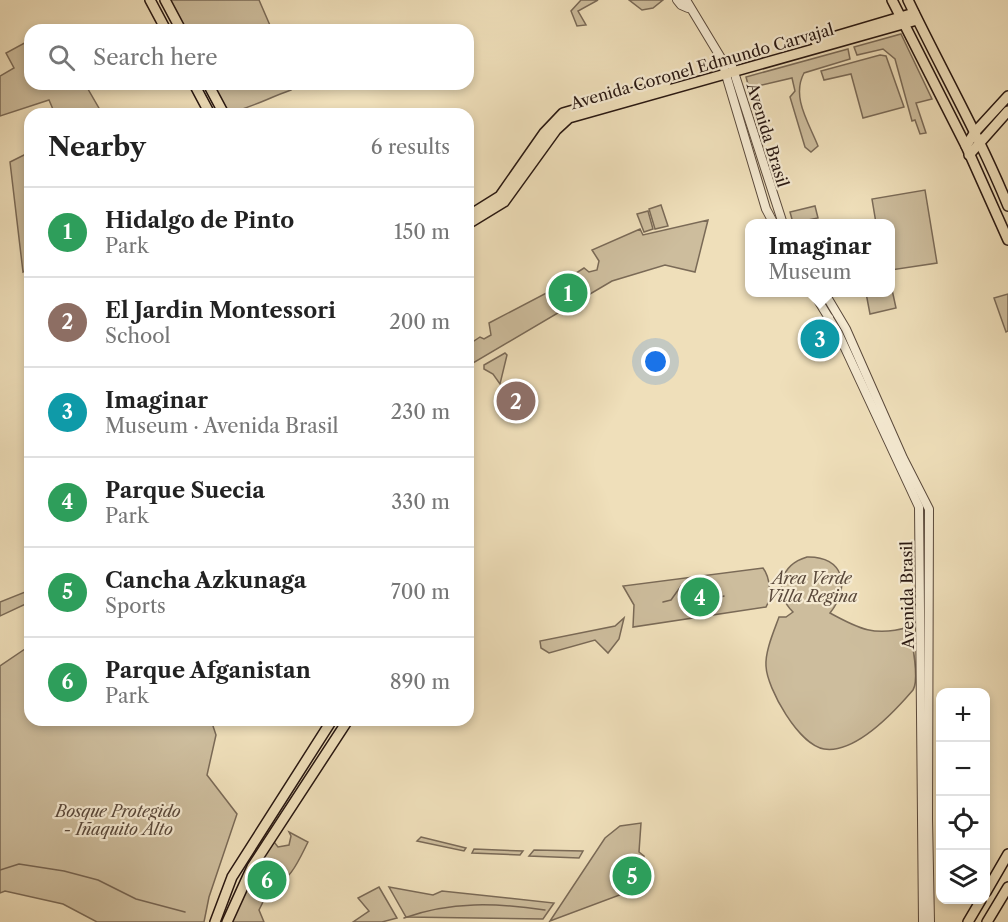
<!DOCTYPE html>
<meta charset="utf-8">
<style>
body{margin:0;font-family:"Libre Caslon Text",serif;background:#f6f6f6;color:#222}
.controls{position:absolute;right:18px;bottom:18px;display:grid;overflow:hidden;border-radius:12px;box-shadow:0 3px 9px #0003}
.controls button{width:54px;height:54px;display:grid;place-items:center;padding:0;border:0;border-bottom:2px solid #e0e0e0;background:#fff;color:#222;font:30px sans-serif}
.you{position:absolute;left:656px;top:362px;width:21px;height:21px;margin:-15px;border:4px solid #fff;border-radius:50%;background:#1a73e8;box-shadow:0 0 0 9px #1a73e833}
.badge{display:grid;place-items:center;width:39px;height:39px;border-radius:50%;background:#b45309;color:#fff;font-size:20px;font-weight:700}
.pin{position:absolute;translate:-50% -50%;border:3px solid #fff;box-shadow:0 2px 6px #0006}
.popup{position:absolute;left:745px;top:219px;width:150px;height:78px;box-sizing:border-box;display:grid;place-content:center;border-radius:12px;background:#fff;filter:drop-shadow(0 2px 4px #0005);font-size:20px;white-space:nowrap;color:#767676}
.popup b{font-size:22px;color:#222}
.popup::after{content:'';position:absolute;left:50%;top:100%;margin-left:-12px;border:12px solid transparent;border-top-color:#fff}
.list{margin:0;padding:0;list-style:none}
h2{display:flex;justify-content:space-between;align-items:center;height:78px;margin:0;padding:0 24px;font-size:26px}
h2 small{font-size:20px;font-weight:400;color:#767676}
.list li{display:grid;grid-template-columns:39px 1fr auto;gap:18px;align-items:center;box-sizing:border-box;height:90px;padding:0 24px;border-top:2px solid #e0e0e0}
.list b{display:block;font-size:22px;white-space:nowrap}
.list p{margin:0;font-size:20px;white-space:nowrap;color:#767676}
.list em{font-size:20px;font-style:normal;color:#767676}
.icon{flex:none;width:33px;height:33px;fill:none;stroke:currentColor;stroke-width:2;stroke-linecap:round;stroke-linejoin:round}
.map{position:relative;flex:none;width:1008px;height:922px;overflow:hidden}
.search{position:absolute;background:#fff;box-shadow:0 3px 9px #0003;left:24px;top:24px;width:450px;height:66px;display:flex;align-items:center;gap:15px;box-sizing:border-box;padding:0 21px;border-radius:18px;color:#767676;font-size:22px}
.panel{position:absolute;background:#fff;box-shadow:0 3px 9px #0003;left:24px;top:108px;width:450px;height:618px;border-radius:18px}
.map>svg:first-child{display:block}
.green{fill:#cdbd9d;stroke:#7a6a57;stroke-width:1.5}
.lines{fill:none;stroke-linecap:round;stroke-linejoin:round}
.stream{stroke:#776654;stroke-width:1.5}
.minor-casing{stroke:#5a493b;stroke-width:10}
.major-casing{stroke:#281711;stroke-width:12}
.minor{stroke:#f5ead2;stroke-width:8}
.major{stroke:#efdfba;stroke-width:9}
.labels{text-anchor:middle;stroke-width:4.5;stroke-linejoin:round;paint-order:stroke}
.street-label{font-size:16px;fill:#281711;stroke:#f5ead2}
.park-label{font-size:16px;font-style:italic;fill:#5a493b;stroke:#f5ead2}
</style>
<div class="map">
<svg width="1008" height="922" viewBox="0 0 1008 922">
<rect width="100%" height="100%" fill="#efdfba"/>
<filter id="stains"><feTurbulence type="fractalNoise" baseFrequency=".00333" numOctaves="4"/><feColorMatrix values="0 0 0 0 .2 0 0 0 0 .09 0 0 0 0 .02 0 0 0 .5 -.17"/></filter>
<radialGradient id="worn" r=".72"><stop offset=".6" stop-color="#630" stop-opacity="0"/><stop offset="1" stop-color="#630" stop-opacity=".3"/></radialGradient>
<g class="green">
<path d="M 165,0 L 259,0 L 272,30 L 181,30 Z"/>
<path d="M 581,0 L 598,0 L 578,11 L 586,25 L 577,26 L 571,11 Z"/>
<path d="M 629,0 L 663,0 L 653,8 L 642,10 Z"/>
<path d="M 901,34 L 932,99 L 916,103 L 926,133 L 920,134 L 915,120 L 912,121 L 895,59 L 883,49 L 857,55 L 854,47 Z"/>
<path d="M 30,40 L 30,84 L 85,84 L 100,110 L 92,114 L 55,114 L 49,100 L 0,116 L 0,76 L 14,68 L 6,53 Z"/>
<path d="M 848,49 L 850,59 L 804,73 C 791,97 809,123 818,146 L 811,152 L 805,147 L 790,97 L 795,91 L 792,78 L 749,88 L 746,77 Z"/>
<path d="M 880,55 L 886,56 L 904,107 L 863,118 L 851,74 L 824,80 L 821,71 Z"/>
<path d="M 209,84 L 289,84 L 291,90 C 268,98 247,110 224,114 Z"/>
<path d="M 30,152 L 30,268 L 23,272 L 10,162 Z"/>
<path d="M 925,190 L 937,263 L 891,270 L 890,224 L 876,223 L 872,199 Z"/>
<path d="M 661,205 L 668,226 L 655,229 L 649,209 Z"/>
<path d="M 815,206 L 818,218 L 793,223 L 790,212 Z"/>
<path d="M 648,211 L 653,229 L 644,232 L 637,214 Z"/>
<path d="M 708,220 L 695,272 L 665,265 L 612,281 L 468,366 L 468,345 L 480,337 L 484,339 L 491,335 L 489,323 L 554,289 L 562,290 L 567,286 L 565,280 L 584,268 L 589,272 L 597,270 L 599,261 L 592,250 L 640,229 L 643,235 Z"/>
<path d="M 891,285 L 896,308 L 870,314 L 866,293 L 890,292 Z"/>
<path d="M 1008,294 L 1008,331 L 1006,332 L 994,298 Z"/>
<path d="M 505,353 L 507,355 L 500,384 L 493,374 L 484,369 L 484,365 Z"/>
<path d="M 807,557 C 844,556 851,587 830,613 C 859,629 875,637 909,627 C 912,642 920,678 913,690 C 895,711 856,754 824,749 C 799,745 767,689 766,666 C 765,651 774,631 779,617 L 786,617 L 793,612 C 773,592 780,565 807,557 Z"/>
<path d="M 763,568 C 770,577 772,597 766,607 L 633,627 L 634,605 L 623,586 Z"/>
<path d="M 30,590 L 30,602 L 0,616 L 0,602 Z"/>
<path d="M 624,618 L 619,639 L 608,653 L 595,640 L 549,653 L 541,648 L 540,641 L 615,626 Z"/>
<path d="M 25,649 L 30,650 L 30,720 L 211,720 L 216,735 L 207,775 L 237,814 L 209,897 L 204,922 L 97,922 L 63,904 L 5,891 L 0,893 L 0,666 Z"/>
<path d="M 641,823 L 639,852 L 644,856 L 641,887 L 550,921 L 605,838 L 620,826 Z"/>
<path d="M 289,832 L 308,842 C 298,862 291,880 269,890 L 259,910 L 264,922 L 231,922 L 250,876 L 271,838 L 278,847 L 289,845 L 291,836 Z"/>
<path d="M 421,837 L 466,848 L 464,851 L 417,841 Z"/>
<path d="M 474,849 L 523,851 L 520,855 L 472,853 Z"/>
<path d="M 534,850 L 583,851 L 579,858 L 529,856 Z"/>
<path d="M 379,887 L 397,918 L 382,922 L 353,922 L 369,911 L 358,898 Z"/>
<path d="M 389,887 L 433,895 L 442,891 L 554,903 L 543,919 L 406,917 Z"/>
</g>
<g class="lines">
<g class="stream">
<path d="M 663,602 L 671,600 L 681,586 L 690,585 C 701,593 710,603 724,596"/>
<path d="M 0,870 L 19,864 L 64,871 L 98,880 L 136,899 L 185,912"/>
<path d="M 404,918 C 451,901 497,903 545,910"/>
</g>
<g class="minor-casing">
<g id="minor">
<path d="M 677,0 L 681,5 L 688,8"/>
<path d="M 686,0 L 721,58 L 766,209 L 774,224"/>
<path d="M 722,59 L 732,66 L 783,224"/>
<path d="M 813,292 L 838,333 L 919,507 L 923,922"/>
<path d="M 824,292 L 846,329 L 903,458 L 929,509 L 928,819 L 930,922"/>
<path d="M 822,327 L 828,325 L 829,318"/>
</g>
</g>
<g class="major-casing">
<g id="major">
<path d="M 150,0 L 166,30"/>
<path d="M 165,0 L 181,30"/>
<path d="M 892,0 L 966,146 L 1008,240"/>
<path d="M 908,0 C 941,69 979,135 1008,206"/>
<path d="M 816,42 L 914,13"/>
<path d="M 194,84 L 210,114"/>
<path d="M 208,84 L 224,114"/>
<path d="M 966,146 L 975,132 L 1008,96"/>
<path d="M 969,155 L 1008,111"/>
<path d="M 468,216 L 500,196 L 544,133 L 563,113 L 666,83"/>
<path d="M 468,224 L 504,202 L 556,130 L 569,118 L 917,20"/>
<path d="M 986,892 L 1008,854"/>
<path d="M 215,922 L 232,877 L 332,720"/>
<path d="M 227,922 L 252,867 L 348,720"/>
<path d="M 968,922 L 981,900"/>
<path d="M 987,922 L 1008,887"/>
</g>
</g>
<use href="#minor" class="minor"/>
<use href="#major" class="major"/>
</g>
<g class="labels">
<g class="street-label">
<text transform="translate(702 66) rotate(-16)" y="6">Avenida Coronel Edmundo Carvajal</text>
<text transform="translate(768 135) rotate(73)" y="6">Avenida Brasil</text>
<text transform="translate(907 595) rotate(-91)" y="6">Avenida Brasil</text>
</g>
<g class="park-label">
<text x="812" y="584">Area Verde<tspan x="812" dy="18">Villa Regina</tspan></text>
<text x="118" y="817">Bosque Protegido<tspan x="118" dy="18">- Iñaquito Alto</tspan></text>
</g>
</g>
<rect width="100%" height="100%" filter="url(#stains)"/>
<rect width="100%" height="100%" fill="url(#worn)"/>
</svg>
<div class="controls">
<button>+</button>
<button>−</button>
<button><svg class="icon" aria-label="locate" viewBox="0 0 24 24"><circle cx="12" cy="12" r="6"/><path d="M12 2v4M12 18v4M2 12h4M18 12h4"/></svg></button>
<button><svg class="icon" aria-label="layers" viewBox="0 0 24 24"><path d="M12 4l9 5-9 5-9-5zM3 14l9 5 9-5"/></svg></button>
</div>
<div class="you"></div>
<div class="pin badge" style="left:568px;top:293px;background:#2e9e5b">1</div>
<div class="pin badge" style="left:516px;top:401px;background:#8d6e63">2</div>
<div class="pin badge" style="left:820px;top:339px;background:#0f9aa8">3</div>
<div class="popup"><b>Imaginar</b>Museum</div>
<div class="pin badge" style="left:700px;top:597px;background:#2e9e5b">4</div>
<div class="pin badge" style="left:632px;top:876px;background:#2e9e5b">5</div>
<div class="pin badge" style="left:267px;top:880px;background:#2e9e5b">6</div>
<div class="search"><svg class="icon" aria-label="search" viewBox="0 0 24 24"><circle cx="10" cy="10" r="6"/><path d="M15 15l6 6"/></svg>Search here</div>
<section class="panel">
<h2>Nearby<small>6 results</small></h2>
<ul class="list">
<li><span class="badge" style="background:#2e9e5b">1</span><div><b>Hidalgo de Pinto</b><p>Park</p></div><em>150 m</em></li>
<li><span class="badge" style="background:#8d6e63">2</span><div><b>El Jardin Montessori</b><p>School</p></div><em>200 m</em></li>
<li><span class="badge" style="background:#0f9aa8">3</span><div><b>Imaginar</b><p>Museum · Avenida Brasil</p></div><em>230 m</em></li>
<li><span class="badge" style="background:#2e9e5b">4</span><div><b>Parque Suecia</b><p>Park</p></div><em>330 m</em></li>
<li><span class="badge" style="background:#2e9e5b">5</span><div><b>Cancha Azkunaga</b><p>Sports</p></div><em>700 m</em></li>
<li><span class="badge" style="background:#2e9e5b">6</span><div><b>Parque Afganistan</b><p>Park</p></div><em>890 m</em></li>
</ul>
</section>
</div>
